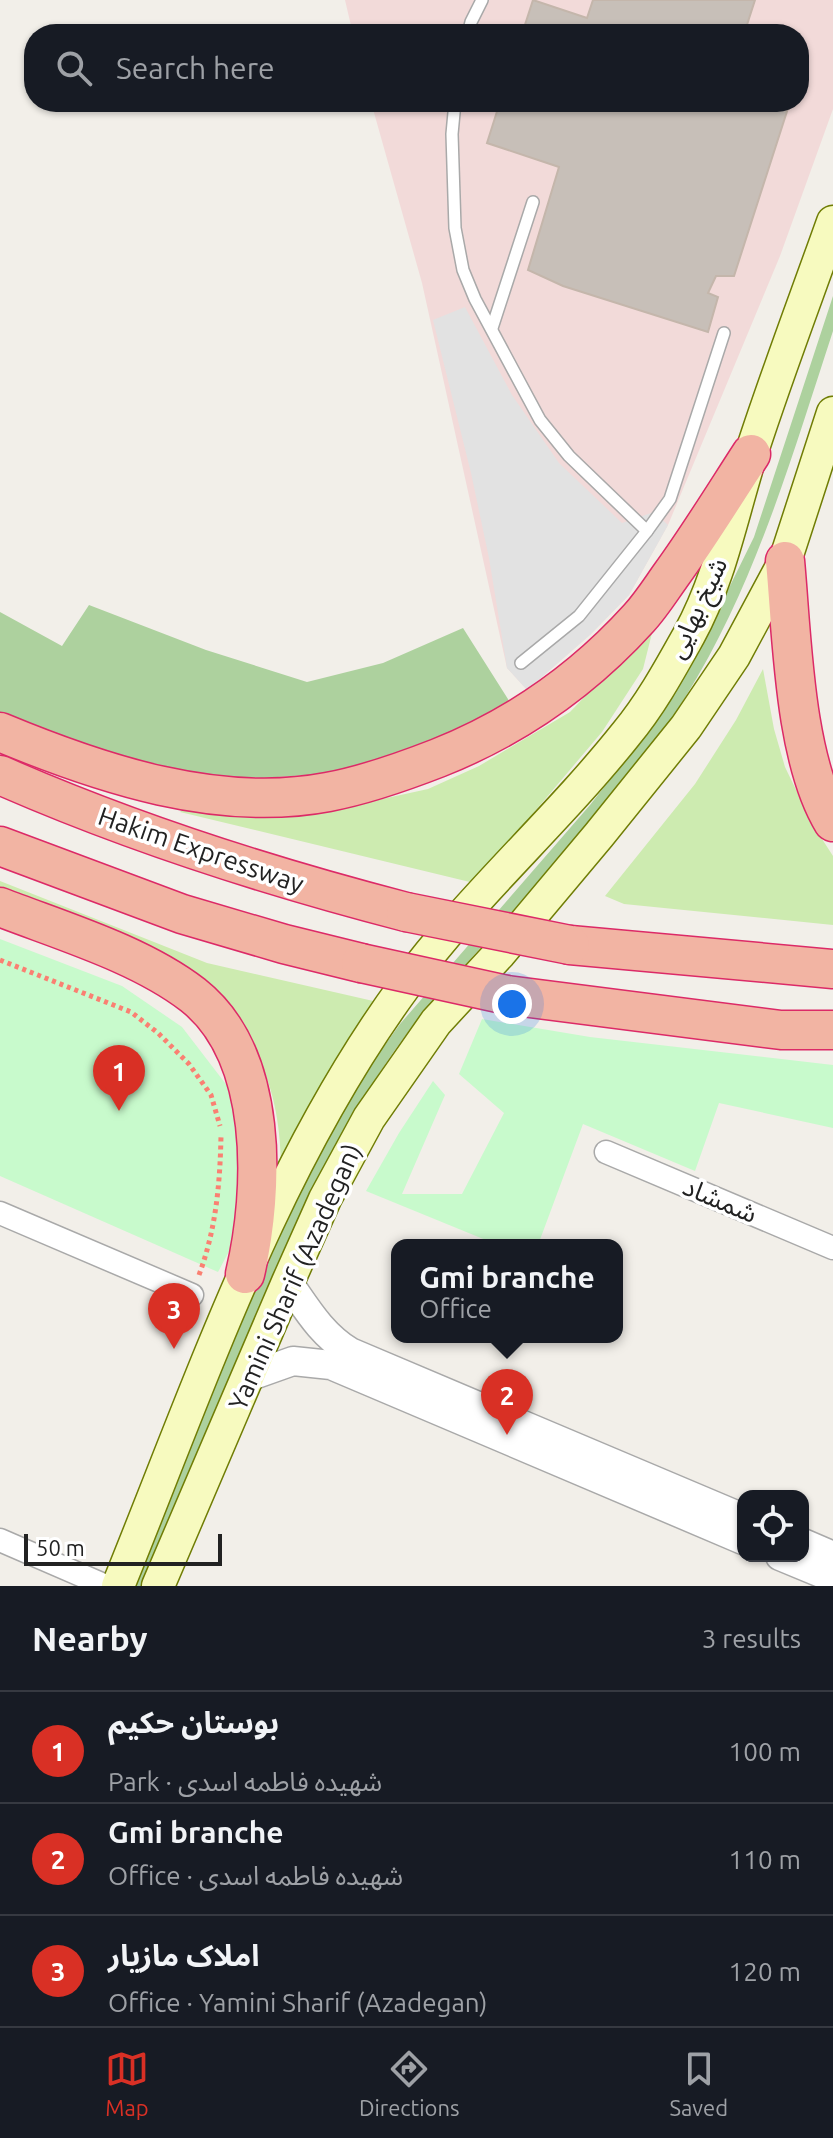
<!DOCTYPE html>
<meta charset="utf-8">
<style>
body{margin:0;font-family:Ubuntu,"Noto Sans Arabic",sans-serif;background:#20242c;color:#f1f3f6}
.controls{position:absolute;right:24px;bottom:24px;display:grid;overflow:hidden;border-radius:16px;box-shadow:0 2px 6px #0004}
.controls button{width:72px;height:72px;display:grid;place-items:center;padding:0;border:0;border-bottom:2px solid #363941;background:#171b24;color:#f1f3f6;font:40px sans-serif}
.scale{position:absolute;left:24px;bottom:20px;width:198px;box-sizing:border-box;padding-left:8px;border:4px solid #222;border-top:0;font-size:22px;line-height:28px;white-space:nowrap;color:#222;-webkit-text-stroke:6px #fff;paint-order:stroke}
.you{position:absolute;left:512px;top:1004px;width:28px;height:28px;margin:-20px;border:6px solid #fff;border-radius:50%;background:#1a73e8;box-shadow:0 0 0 12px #1a73e833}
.badge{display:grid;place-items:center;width:52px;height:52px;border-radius:50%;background:#d93025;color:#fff;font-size:26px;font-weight:700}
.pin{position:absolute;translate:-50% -66px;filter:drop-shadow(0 2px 4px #0008)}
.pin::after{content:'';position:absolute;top:42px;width:28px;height:24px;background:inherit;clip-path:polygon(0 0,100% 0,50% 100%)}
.popup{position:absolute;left:391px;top:1239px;width:232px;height:104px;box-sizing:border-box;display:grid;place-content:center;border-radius:16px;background:#171b24;filter:drop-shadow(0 2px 6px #0005);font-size:26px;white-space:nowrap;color:#9ea1a6}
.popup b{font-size:30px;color:#f1f3f6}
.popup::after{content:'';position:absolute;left:50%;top:100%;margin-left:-16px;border:16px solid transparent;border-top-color:#171b24}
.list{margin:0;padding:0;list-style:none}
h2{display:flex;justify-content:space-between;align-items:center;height:104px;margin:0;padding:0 32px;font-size:34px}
h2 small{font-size:26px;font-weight:400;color:#9ea1a6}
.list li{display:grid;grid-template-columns:52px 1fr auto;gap:24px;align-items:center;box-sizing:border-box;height:112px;padding:0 32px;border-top:2px solid #363941}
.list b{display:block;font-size:30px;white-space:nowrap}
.list p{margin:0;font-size:26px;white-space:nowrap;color:#9ea1a6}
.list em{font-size:26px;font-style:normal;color:#9ea1a6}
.icon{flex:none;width:44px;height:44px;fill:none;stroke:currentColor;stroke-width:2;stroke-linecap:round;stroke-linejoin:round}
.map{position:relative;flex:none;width:833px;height:1586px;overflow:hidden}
.search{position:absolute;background:#171b24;box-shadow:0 2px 6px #0004;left:24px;right:24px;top:24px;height:88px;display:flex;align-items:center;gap:20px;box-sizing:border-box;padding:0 28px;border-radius:32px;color:#9ea1a6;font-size:30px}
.sheet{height:440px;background:#171b24}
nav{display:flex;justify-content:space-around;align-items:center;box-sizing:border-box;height:112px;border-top:2px solid #363941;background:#171b24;font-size:22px;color:#9ea1a6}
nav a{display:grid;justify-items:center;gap:4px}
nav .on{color:#d93025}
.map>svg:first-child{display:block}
.commercial{fill:#f2dad9}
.grass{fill:#cdebb0}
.forest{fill:#add19e}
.park{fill:#c8facc}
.parking{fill:#e2e2e2}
.building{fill:#c7bfb8;stroke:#c4b6ab;stroke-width:2}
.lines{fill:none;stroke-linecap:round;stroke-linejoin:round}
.service-casing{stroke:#a9a9a9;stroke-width:14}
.minor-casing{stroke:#a9a9a9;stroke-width:25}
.tertiary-casing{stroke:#a9a9a9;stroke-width:31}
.secondary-casing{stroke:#707d05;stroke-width:35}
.trunk-casing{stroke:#dc2a67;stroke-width:41}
.path{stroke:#fa8072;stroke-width:5;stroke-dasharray:4 4;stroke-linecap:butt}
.service{stroke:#fff;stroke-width:11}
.minor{stroke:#fff;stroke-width:22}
.tertiary{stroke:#fff;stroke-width:28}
.secondary{stroke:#f7fabf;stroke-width:32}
.trunk{stroke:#f2b4a3;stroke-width:38}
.trunk-bridge-casing{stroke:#dc2a67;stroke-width:41;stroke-linecap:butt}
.trunk-bridge{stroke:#f2b4a3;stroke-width:38}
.labels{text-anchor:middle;stroke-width:7;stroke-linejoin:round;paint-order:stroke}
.street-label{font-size:26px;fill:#222;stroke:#fff}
</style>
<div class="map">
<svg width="833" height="1586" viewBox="0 0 833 1586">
<rect width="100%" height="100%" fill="#f2efe9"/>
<path class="commercial" d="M 345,0 L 833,0 L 833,109 L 780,256 L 668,525 L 629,595 L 591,634 L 527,690 L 507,668 L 422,283 L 371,102 L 799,102 L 799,34 L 353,34 Z"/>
<g class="grass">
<path d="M 654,625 L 643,669 L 602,732 L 474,883 L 180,812 L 190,803 L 373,801 L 428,789 L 479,766 L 570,712 Z"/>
<path d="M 763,669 L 774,729 L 785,767 L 813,825 L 833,856 L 833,925 L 624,904 L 605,896 L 695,784 L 736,720 Z"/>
<path d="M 0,881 L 207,963 L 382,1003 L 281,1172 C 281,1129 275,1092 257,1054 L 0,897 Z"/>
</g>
<g class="forest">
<path d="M 833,296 L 833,331 C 792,456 756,583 686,696 C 626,793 542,877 467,963 C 447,986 426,1008 408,1032 C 369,1084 338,1140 310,1199 L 144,1586 L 126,1586 L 265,1267 L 325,1142 L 364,1074 L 400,1024 L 590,805 L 642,739 L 699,649 L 754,537 Z"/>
<path d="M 89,605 L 206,650 L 307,682 L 383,663 L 463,628 L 513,707 L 398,761 L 324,774 L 262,778 L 163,773 L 0,714 L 0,612 L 62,646 Z"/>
</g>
<g class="park">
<path d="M 0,939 L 122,986 L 182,1027 L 235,1096 L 242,1126 L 242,1227 L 218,1272 L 0,1176 Z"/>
<path d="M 482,1019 L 590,1037 L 833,1065 L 833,1128 L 719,1103 L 695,1171 L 583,1124 L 538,1245 L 498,1245 L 366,1191 L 399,1133 L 433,1081 L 445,1095 L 402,1194 L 462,1194 L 504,1113 L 459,1074 Z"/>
</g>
<path class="parking" d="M 465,307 L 512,395 L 559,463 L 622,523 L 654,512 L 668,525 L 629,595 L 591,634 L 527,690 L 507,668 L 489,558 L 471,473 L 433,320 Z"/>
<g class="building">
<path d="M 533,0 L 587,18 L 593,0 L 755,0 L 744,34 L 522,34 Z"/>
<path d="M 500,102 L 790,102 L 734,276 L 716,276 L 708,293 L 718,297 L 708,332 L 563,286 L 528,270 L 559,167 L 487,143 Z"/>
</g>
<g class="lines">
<g class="service-casing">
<g id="service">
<path d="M 468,34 L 471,22 L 482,0"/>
<path d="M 455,102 L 452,134 L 455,228 L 463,270 L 475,299 L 540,420 L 569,456 L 647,531 L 579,616 L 521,663"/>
<path d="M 492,328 L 533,202"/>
<path d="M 647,531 L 670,499 L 724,333"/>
</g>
</g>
<g class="minor-casing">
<g id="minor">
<path d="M 606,1152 L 833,1248"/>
<path d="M 0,1213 L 192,1295"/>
<path d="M 0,1540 L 106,1586"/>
</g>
</g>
<g class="tertiary-casing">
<g id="tertiary">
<path d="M 288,1282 C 307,1309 321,1334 350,1352 L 743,1518"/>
<path d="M 248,1377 L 293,1361 L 331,1365 L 743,1540"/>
<path d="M 803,1543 L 833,1556"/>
<path d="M 780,1556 L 833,1578"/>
</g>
</g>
<g class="secondary-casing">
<g id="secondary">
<path d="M 118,1586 C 201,1382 273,1166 404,987 C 470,897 556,822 626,734 C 651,704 670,669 689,635 C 721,577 732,513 752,451 C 777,374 806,298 833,222"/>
<path d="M 158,1586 L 288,1282 L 325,1199 L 369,1118 L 436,1022 L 500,953 L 599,835 L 686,727 L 734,656 L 785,561 L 833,413"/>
</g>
</g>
<g class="trunk-casing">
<g id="trunk">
<path d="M 785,561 C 792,636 794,758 833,822"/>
<path d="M 0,732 C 101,774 218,813 328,792 C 366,785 402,772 438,758 C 516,727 582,681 639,618 C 651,605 661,589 671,575 C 700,535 725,494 751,454"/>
<path d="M 0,775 C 132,833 267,876 406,912"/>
<path d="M 0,846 L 182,914 L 284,944 L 361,963"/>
<path d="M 0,907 C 62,931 140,954 193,995 C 269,1055 265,1189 245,1274"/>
<path d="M 570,945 L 833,969"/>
<path d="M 507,995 L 781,1030 L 833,1030"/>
</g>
</g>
<g class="path">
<path d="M 0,960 L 131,1012 L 158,1033 L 189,1064 L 211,1095 L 220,1126"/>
<path d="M 199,1275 C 216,1229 220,1184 221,1136"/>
</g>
<use href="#service" class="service"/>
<use href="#minor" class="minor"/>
<use href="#tertiary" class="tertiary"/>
<use href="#secondary" class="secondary"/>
<use href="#trunk" class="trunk"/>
<g class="trunk-bridge-casing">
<g id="trunk-bridge">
<path d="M 406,912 L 570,945"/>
<path d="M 361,963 L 507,995"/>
</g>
</g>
<use href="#trunk-bridge" class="trunk-bridge"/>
</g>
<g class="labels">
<g class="street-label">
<text transform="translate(697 608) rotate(-65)" y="9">شیخ بهایی</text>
<text transform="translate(201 850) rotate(19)" y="9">Hakim Expressway</text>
<text transform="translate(720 1200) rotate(23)" y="9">شمشاد</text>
<text transform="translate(295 1277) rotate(-66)" y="9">Yamini Sharif (Azadegan)</text>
</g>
</g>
</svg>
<div class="controls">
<button><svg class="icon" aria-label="locate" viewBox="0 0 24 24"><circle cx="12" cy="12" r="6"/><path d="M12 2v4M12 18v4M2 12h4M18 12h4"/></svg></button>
</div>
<div class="scale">50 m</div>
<div class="you"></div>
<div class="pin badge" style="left:119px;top:1111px">1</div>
<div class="pin badge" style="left:507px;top:1435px">2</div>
<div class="popup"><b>Gmi branche</b>Office</div>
<div class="pin badge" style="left:174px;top:1349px">3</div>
<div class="search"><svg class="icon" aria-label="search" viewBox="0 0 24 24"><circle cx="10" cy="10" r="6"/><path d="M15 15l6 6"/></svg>Search here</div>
</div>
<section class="sheet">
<h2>Nearby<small>3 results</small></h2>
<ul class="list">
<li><span class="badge">1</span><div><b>بوستان حکیم</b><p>Park · شهیده فاطمه اسدی</p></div><em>100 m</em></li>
<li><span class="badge">2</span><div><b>Gmi branche</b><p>Office · شهیده فاطمه اسدی</p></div><em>110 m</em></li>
<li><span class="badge">3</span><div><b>املاک مازیار</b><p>Office · Yamini Sharif (Azadegan)</p></div><em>120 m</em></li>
</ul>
</section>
<nav>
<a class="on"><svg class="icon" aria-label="map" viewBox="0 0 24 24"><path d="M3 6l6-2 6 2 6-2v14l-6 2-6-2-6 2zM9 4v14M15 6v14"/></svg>Map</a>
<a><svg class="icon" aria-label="directions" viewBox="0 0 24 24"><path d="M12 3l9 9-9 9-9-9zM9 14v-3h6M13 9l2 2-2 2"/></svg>Directions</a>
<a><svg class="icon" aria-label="saved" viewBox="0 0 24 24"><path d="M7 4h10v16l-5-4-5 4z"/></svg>Saved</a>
</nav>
